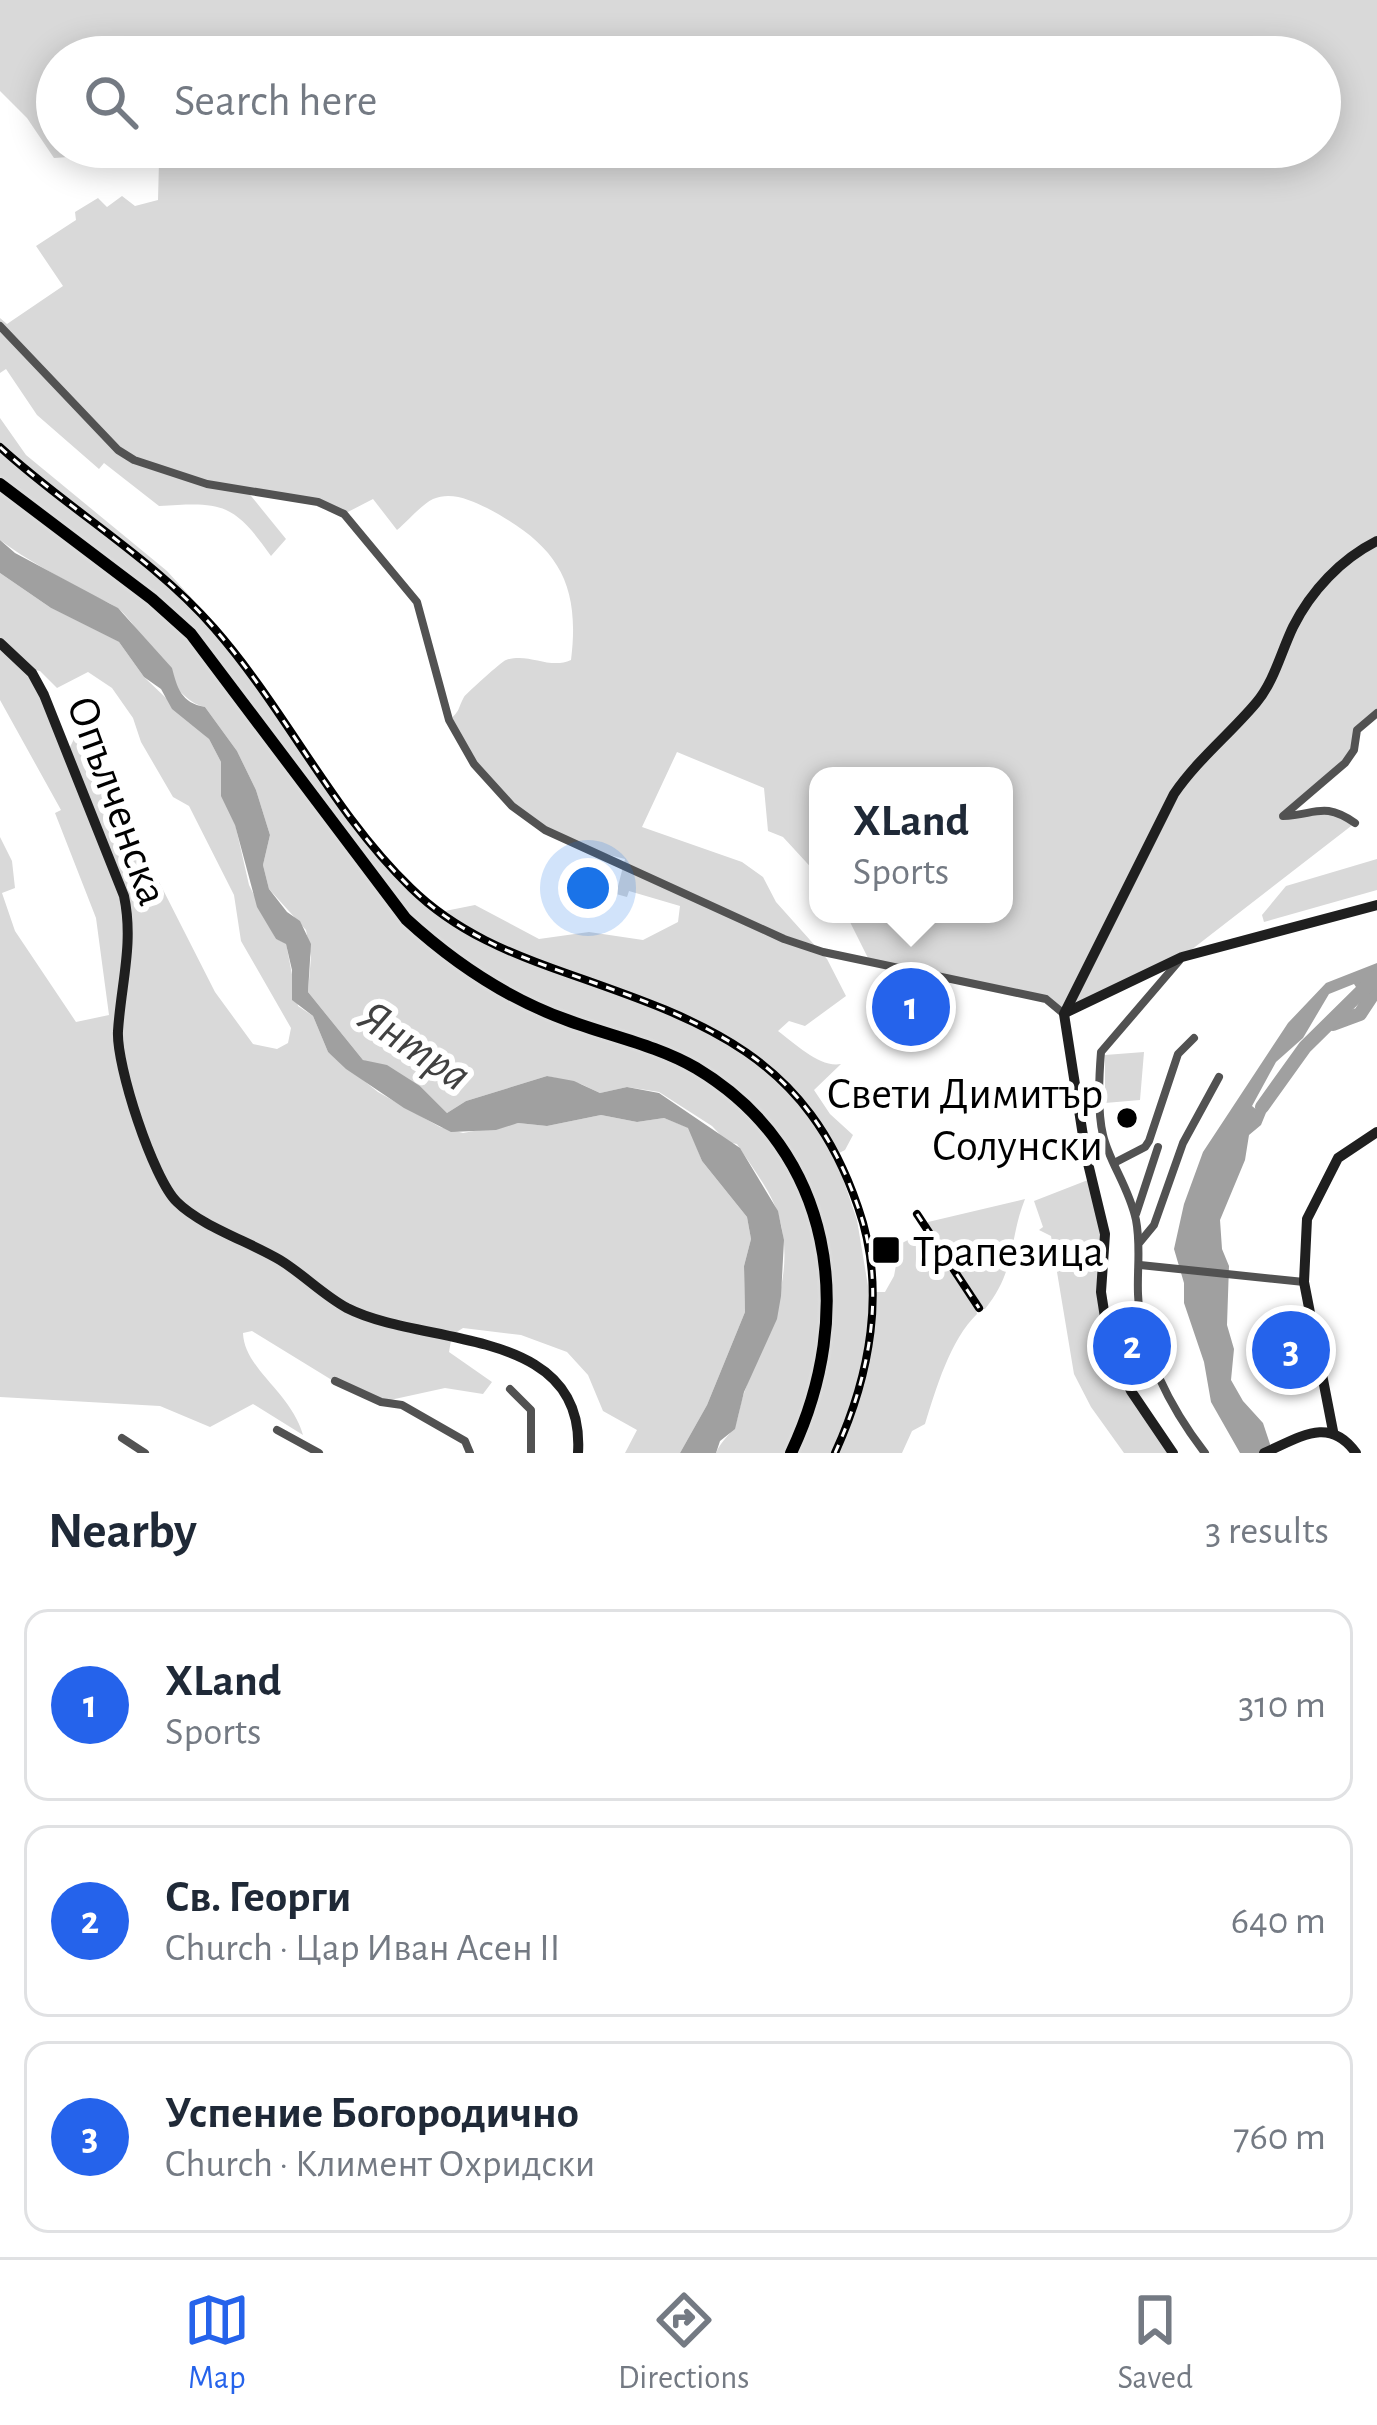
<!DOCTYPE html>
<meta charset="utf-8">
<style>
body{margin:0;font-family:"Alegreya Sans",sans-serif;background:#f2f2f3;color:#1f2937}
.you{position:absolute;left:588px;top:888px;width:42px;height:42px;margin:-30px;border:9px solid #fff;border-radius:50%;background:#1a73e8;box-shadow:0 0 0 18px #1a73e833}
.badge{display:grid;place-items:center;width:78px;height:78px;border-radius:50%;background:#2563eb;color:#fff;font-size:39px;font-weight:700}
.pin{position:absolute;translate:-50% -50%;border:6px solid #fff;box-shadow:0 3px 12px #0006}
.popup{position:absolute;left:809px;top:767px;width:204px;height:156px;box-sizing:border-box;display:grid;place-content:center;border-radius:24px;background:#fff;filter:drop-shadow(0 3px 9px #0005);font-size:39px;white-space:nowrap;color:#747a83}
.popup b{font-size:45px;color:#1f2937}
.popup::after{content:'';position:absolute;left:50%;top:100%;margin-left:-24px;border:24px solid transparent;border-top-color:#fff}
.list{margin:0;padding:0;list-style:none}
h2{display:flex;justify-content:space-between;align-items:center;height:156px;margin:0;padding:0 48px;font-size:51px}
h2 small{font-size:39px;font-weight:400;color:#747a83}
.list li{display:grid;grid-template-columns:78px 1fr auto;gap:36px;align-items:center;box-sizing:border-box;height:192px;margin:0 24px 24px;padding:0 24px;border:3px solid #e0e1e3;border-radius:24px}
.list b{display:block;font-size:45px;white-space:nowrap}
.list p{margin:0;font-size:39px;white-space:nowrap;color:#747a83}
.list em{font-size:39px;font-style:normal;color:#747a83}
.icon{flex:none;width:66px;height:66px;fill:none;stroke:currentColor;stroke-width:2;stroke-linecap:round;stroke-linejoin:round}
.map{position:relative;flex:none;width:1377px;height:1453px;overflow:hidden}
.search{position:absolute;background:#fff;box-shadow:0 6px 30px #0003;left:36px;right:36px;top:36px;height:132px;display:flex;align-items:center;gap:30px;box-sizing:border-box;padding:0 42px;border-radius:66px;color:#747a83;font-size:45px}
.sheet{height:804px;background:#fff}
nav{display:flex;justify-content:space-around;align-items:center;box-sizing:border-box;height:168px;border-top:3px solid #e0e1e3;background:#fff;font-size:33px;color:#747a83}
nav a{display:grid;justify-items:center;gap:6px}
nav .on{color:#2563eb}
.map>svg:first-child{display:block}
.green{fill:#d9d9d9;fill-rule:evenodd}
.water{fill:#a0a0a0}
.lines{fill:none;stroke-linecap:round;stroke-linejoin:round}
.river{stroke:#a0a0a0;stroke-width:14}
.primary-casing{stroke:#dbdbdb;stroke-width:18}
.street{stroke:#525252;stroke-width:8}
.secondary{stroke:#1f1f1f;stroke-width:10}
.primary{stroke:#000;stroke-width:12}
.rail-casing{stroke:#000;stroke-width:8}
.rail{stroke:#fff;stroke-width:3;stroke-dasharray:9;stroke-linecap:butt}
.poi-dot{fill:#000;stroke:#fff;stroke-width:4.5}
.labels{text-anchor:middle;stroke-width:12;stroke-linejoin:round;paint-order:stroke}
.street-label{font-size:45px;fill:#000;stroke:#fff}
.poi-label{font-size:45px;fill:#000;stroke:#fff;text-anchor:end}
.water-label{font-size:48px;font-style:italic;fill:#414141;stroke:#fff}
</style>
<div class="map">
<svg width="1377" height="1453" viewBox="0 0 1377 1453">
<rect width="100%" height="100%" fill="#fff"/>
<g class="green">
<path d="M 0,0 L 1377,0 L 1377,713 L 1358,730 L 1354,750 L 1283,815 L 1320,809 L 1355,823 L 1182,957 L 1064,1014 L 1056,1004 L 870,962 L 846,914 L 1004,914 L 1004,776 L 818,776 L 818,875 L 783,837 L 768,831 L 764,788 L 677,752 L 642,827 L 742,862 L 763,877 L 776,902 L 827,959 L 846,996 L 805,1026 L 789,1021 L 778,1031 C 797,1045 820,1068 841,1064 L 814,1090 L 830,1114 L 853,1135 L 845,1150 L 835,1155 L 857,1220 L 869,1292 L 885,1292 L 894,1276 L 900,1244 L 922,1233 L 928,1222 L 1025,1199 C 1008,1242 1017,1269 985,1309 L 976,1310 L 977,1314 C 950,1340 936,1389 925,1424 L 912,1431 L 902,1453 L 716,1453 C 721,1440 732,1434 736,1423 C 739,1415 740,1405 743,1396 C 763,1337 798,1282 779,1217 C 772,1192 751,1166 737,1144 L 727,1142 L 712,1126 L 659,1092 L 627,1087 L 600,1093 L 581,1084 L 547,1076 L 466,1101 L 447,1113 L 420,1086 L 363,1060 L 308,992 L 311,957 L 306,930 L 269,889 L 263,865 L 270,835 L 256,790 L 237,751 L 205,707 C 171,700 149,637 121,611 C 112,603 99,599 88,593 C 60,577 26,560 0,540 L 0,418 L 26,455 L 167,571 L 215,624 L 366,838 L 440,912 L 475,905 L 539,939 L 589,932 L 643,940 L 678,922 L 680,906 L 629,891 L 627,897 L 616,894 L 625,859 C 574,847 528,824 491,785 C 475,768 463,741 449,720 C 460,712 458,708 464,697 C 466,694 502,661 506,660 C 529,652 549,670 571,660 C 581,580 555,544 487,508 C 471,500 451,491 433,499 C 421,505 408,521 397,530 L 373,499 L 344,514 L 318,502 L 247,491 L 286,539 L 271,556 C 233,502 222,502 159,506 L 104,463 L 99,469 L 37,415 L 6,369 L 0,373 L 0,318 L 7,324 L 63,286 L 36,246 L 76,220 L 75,212 L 98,198 L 107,207 L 122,196 L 135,206 L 158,200 L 159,161 L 147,147 L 1320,147 L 1320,57 L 57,57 L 57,147 L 84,147 L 84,156 L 54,158 L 27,118 L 0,91 Z"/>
<path d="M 0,573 L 51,608 L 119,642 L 144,677 L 209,739 L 221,762 L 249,885 L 276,939 L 286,943 L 298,1006 L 313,1016 L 328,1052 L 378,1092 L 440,1127 L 463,1133 L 518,1123 L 547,1126 L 601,1115 L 637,1122 L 664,1118 L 689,1128 L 702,1161 L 747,1217 L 751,1239 L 744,1266 L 745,1312 L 707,1405 L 680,1453 L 625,1453 L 637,1430 L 603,1411 L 588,1375 L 567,1352 L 521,1335 L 463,1328 L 452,1335 L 449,1352 L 492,1382 L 483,1394 L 445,1388 L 381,1402 L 340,1385 L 252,1331 L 243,1333 C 244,1369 291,1392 303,1435 L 253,1404 L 210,1427 L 160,1406 L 0,1397 L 0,837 L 12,861 L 15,888 L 2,893 L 15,931 L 76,1022 L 109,1015 L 96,918 L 55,813 L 61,810 L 0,700 ZM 30,669 L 40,671 L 57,688 L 88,672 L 112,688 L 133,718 L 141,742 L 173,797 L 189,806 L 234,895 L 241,941 L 291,1028 L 288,1043 L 277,1049 L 253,1044 L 215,992 L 152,868 L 110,808 L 75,737 L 68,751 Z"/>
<path d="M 1377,859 L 1377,890 L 1264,922 L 1262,915 L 1286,886 Z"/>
<path d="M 1144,1052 L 1140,1100 L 1105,1103 L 1105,1055 Z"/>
<path d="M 1093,1178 C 1106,1230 1098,1285 1109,1338 C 1115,1367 1156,1424 1173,1453 L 1124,1453 L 1091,1407 L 1074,1374 L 1051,1236 L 1039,1230 L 1043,1227 L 1034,1201 Z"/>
</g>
<g class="water">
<path d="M 0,540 L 15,553 L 118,608 L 172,668 C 177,687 181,703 205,707 L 237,751 L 256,790 L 270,835 L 263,865 L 269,889 L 287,912 L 300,921 L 311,944 L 308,992 L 363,1060 L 387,1065 L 420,1086 L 447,1113 L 466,1101 L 547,1076 L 574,1081 L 600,1093 L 627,1087 L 659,1093 L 740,1148 L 778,1211 L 784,1240 L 781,1296 L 777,1319 L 744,1392 L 735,1429 L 720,1441 L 716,1453 L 680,1453 L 707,1405 L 745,1312 L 744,1266 L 751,1239 L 747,1217 L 702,1161 L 688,1128 L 664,1118 L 637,1122 L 601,1115 L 547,1126 L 518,1123 L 496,1130 L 451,1132 L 404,1108 L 346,1069 L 328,1052 L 313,1016 L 292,1000 L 292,970 L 286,944 L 276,939 L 257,907 L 235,825 L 221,796 L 221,762 L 209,739 L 172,709 L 161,689 L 144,677 L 119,642 L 51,608 L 0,573 Z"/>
<path d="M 1377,963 L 1377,995 L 1356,998 L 1358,990 L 1354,984 L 1329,994 L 1303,1038 L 1276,1062 L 1252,1106 L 1257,1110 L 1268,1095 L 1272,1098 L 1261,1125 L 1249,1135 L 1245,1160 L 1220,1220 L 1222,1249 L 1229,1266 L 1227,1325 L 1234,1349 L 1231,1380 L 1243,1401 L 1263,1423 L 1273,1453 L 1240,1453 L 1211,1402 L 1204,1362 L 1184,1303 L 1184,1283 L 1174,1249 L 1184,1204 L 1203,1152 L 1288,1023 L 1326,983 Z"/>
</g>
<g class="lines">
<g class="river">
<path d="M 1333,1024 L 1360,1014 L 1377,988"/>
<path d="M 1262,1107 L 1305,1047 L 1377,976"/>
</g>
<g class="primary-casing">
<path id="primary" d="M 0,484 L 152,599 L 191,634 L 406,919 C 454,963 506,998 567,1020 C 610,1036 656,1045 696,1068 C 835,1151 857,1314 791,1453"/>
</g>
<g class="street">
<path d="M 0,326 L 118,450 L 134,460 L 207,484 L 318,502 L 344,514 L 417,602 L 449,720 L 474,764 L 512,806 L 545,830 L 784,939 L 823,952 L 1046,999 L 1064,1014"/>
<path d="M 1355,823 C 1323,801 1316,815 1283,816 L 1345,763 L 1354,750 L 1357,730 L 1377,713"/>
<path d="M 1179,961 L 1101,1052 C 1099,1077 1097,1110 1103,1135 C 1109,1162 1129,1187 1136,1220 C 1141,1246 1137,1268 1138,1294 C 1140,1351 1171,1409 1205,1453"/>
<path d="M 1116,1162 L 1145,1147 L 1149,1141 L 1178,1054 L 1194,1038"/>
<path d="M 1136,1214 L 1158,1147"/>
<path d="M 1140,1242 L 1154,1225 L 1183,1143 L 1219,1077"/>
<path d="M 1140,1265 L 1304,1282"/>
<path d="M 335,1381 L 381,1402 L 402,1405 L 465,1441 L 470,1453"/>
<path d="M 510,1389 L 531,1410 L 531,1453"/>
<path d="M 277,1430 L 319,1453"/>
<path d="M 122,1438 L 145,1453"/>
</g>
<g class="secondary">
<path d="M 0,643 L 32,673 L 44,695 L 124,896 C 134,943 121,984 118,1031 C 116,1065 153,1179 177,1202 C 201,1226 250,1242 280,1260 C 303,1274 323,1295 347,1308 C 423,1347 586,1325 578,1453"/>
<path d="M 1067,1012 L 1182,957 L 1377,905"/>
<path d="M 1333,1431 L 1304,1282 L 1307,1219 L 1338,1158 L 1377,1132"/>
<path d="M 1173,1453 L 1131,1391 L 1109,1343 L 1101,1292 L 1105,1234 L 1086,1155 L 1064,1014 L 1174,794 C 1198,759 1229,735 1256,703 C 1274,682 1281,652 1293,627 C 1311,591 1341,559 1377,541"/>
<path d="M 1264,1453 C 1299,1438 1329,1415 1356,1453"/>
</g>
<use href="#primary" class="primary"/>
<g class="rail-casing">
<g id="rail">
<path d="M 0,447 C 69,510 153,558 214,628 C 286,710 333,813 411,888 C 456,932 511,954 569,974 C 707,1022 807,1057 858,1207 C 887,1289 870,1376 835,1453"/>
<path d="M 917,1214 L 979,1308"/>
</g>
</g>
<use href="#rail" class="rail"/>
</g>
<g class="poi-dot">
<circle cx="1127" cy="1118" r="12"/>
<rect x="871" y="1235" width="30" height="30" rx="6"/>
</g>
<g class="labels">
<g class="street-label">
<text transform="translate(119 800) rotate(70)" y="16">Опълченска</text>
</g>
<g class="poi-label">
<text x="1103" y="1108">Свети Димитър<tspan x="1103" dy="52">Солунски</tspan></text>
<text x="913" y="1266" text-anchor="start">Трапезица</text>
</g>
<g class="water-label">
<text transform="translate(416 1044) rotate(34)" y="17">Янтра</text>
</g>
</g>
</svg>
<div class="you"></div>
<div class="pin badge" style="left:911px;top:1007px">1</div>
<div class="popup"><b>XLand</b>Sports</div>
<div class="pin badge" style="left:1132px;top:1346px">2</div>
<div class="pin badge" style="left:1291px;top:1350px">3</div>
<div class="search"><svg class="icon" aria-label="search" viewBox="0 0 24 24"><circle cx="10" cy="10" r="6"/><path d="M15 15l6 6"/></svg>Search here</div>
</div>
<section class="sheet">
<h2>Nearby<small>3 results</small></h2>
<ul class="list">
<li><span class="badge">1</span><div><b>XLand</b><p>Sports</p></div><em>310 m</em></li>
<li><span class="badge">2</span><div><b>Св. Георги</b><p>Church · Цар Иван Асен II</p></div><em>640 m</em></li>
<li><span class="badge">3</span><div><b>Успение Богородично</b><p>Church · Климент Охридски</p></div><em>760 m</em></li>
</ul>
</section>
<nav>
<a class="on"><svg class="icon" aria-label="map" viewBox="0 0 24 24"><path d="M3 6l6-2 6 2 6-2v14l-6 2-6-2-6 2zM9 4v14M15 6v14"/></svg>Map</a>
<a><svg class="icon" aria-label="directions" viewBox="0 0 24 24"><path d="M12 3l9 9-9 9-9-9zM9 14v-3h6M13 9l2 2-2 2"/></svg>Directions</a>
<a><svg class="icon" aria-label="saved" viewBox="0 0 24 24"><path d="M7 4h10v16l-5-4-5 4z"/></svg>Saved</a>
</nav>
